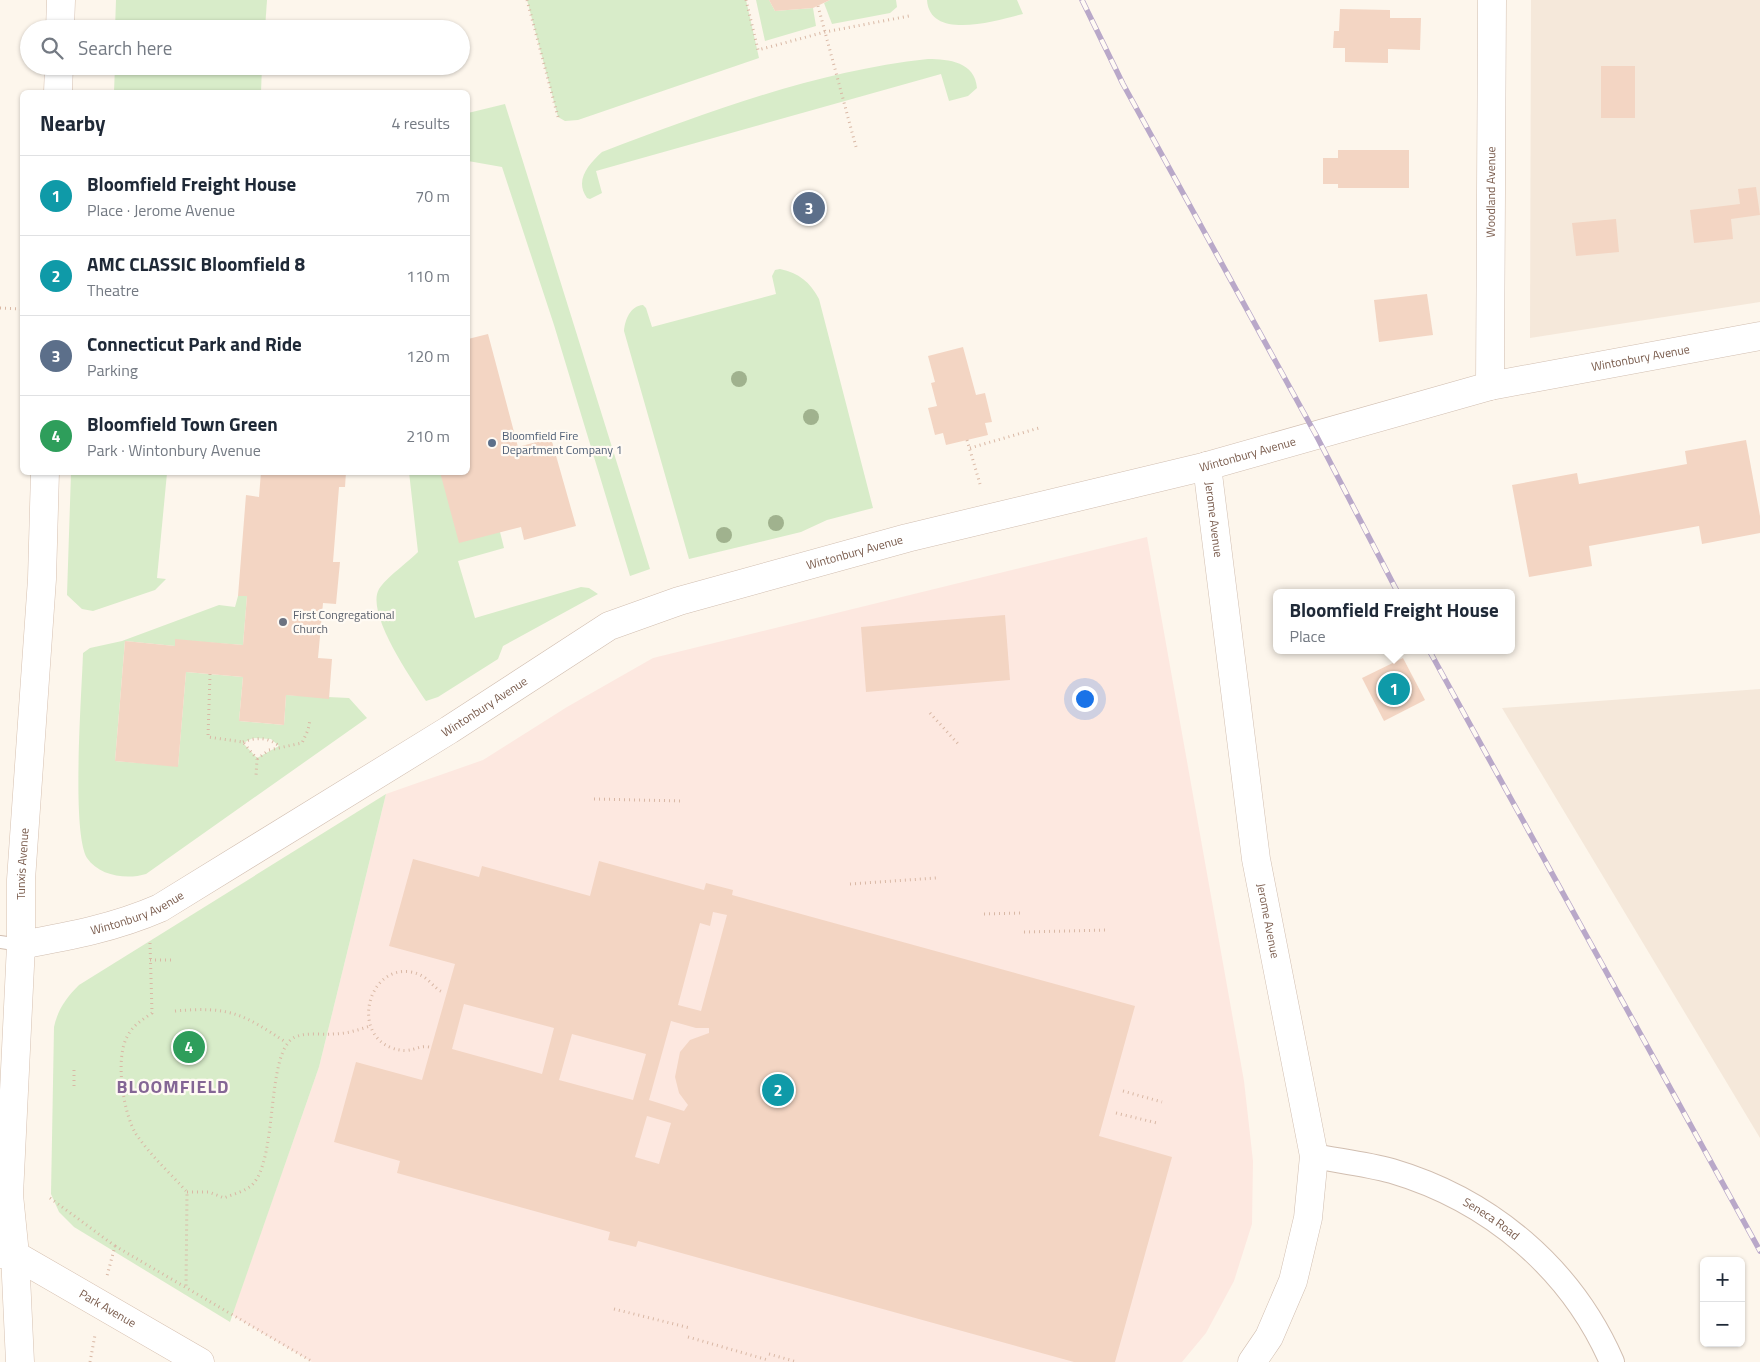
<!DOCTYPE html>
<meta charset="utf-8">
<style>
body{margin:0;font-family:"Titillium Web",sans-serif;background:#f6f6f7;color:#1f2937}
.controls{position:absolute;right:15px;bottom:15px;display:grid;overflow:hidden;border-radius:8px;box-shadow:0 1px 4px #0004}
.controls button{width:45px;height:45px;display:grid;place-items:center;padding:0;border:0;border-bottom:1px solid #e0e1e3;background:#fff;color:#1f2937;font:25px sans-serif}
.you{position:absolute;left:1084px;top:698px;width:18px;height:18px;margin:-12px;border:4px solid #fff;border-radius:50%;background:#1a73e8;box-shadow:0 0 0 8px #1a73e833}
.badge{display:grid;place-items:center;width:32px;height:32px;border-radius:50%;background:#7c3aed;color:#fff;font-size:16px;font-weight:700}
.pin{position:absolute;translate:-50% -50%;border:2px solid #fff;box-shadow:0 1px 5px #0006}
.popup{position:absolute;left:1273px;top:589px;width:242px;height:65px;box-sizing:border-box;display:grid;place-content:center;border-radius:8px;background:#fff;filter:drop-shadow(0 1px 4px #0005);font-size:16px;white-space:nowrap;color:#747a83}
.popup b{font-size:19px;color:#1f2937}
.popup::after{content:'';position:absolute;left:50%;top:100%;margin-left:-10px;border:10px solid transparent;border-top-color:#fff}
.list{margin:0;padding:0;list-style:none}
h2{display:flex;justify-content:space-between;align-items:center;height:65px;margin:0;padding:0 20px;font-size:21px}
h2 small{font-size:16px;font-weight:400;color:#747a83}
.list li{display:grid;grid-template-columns:32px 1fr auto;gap:15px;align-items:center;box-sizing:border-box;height:80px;padding:0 20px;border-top:1px solid #e0e1e3}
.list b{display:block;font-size:19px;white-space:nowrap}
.list p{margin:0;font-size:16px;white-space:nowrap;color:#747a83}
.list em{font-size:16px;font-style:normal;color:#747a83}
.icon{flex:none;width:28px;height:28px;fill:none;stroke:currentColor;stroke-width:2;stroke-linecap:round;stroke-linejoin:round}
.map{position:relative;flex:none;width:1760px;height:1362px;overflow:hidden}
.search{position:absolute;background:#fff;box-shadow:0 1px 4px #0004;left:20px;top:20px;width:450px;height:55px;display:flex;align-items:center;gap:12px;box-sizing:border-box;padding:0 18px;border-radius:28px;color:#747a83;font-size:19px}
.panel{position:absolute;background:#fff;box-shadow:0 1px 4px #0004;left:20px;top:90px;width:450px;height:385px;border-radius:8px}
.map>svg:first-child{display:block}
.residential{fill:#f5e8da}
.commercial{fill:#fde8e0}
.green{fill:#d8ecc9;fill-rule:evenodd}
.building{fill:#f3d5c3;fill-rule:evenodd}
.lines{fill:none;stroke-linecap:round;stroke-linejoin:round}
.service-casing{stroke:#d1beb0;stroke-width:14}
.minor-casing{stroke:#d1beb0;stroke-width:26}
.tertiary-casing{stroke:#d1beb0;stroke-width:29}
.secondary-casing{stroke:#d6c0b0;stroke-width:29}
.path{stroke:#d9b8a5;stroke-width:3;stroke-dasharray:1 4;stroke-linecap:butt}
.service{stroke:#fff;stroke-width:12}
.minor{stroke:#fff;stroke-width:24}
.tertiary{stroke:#fff;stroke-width:28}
.secondary{stroke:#fff;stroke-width:28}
.rail-casing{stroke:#b9a8c9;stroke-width:5.5}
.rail{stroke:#fffaf3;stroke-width:4;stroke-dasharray:11;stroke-linecap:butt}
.tree{fill:#a0b28e}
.service-dot{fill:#5c6f8a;stroke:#fffaf3;stroke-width:2}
.worship-dot{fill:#6b7280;stroke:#fffaf3;stroke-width:2}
.labels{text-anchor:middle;stroke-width:4.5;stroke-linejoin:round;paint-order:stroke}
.street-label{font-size:12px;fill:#7a5c4d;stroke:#fffaf3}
.service-label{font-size:12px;fill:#4e5e75;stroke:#fffaf3;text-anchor:start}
.worship-label{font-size:12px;fill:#5b616d;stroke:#fffaf3;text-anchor:start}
.district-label{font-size:18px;font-weight:bold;letter-spacing:1px;fill:#846695;stroke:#fffaf3}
</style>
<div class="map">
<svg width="1760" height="1362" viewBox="0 0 1760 1362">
<rect width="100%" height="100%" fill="#fdf6ec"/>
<g class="residential">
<path d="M 1531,0 L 1760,0 L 1760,302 L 1530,338 Z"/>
<path d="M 1760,689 L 1760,1138 L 1502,708 Z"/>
</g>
<path class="commercial" d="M 1147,537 L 1244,1081 L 1253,1161 L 1252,1224 L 1234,1281 L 1206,1333 L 1182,1362 L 312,1362 L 232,1315 L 319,1067 L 386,794 L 483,760 L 567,707 L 653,658 Z"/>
<g class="green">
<path d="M 116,0 L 267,0 L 265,29 L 115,29 Z"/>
<path d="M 527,0 L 746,0 L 759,58 L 578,120 L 565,121 L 558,117 Z"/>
<path d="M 756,0 L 769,0 L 775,11 L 813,8 L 816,26 L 765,41 Z"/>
<path d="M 830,0 L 896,0 L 897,7 L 890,13 L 832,24 L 824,3 Z"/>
<path d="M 927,0 L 1017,0 L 1023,14 C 999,20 930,42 927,0 Z"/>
<path d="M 928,59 C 949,59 975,62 977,88 L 968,96 L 949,101 L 941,74 L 596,171 L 602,193 L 590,199 L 587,198 C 574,180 589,164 602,152 C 708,112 816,71 928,59 Z"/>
<path d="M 115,66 L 262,66 L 261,92 L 114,92 Z"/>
<path d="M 505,104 L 650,569 L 630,576 L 554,325 L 502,167 L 468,161 L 468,113 Z"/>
<path d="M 780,269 C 799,273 810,282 819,299 L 873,508 L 827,520 L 801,532 L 689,559 L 624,331 C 625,320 630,306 643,305 L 646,308 L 652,327 L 776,294 L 772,276 L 775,270 Z"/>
<path d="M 409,472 L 440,473 L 500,532 L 504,548 L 458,561 L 475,618 L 581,587 L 589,588 L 598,594 L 503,646 L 498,659 L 438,697 L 426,701 C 413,681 365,613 379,589 C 386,578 408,562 418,552 Z"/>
<path d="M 71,473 L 167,473 L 157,578 L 166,579 L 155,590 L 93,611 L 82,609 L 67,595 Z"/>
<path d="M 238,596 L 247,596 L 243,645 L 175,640 L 175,646 L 125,641 L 115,761 L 178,766 L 186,672 L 243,677 L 239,721 L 284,725 L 286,695 L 349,698 L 367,718 L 146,874 C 127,880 99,876 87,858 C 71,831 82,691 83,653 L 90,648 L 122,641 L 219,605 L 235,607 ZM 253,738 L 271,739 L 279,746 L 257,758 L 243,743 Z"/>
<path d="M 386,794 L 319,1067 L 230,1322 L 74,1227 L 59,1212 L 51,1194 L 54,1027 C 58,1009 66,998 79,985 Z"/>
</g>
<g class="building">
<path d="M 769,0 L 830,0 L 813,8 L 775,11 Z"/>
<path d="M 1340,9 L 1390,10 L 1390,18 L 1421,18 L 1420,50 L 1388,49 L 1388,63 L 1345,62 L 1345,48 L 1333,48 L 1334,31 L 1339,31 Z"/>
<rect x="1601" y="66" width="34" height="52"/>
<path d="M 1338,150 L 1409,150 L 1409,188 L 1338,188 L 1338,184 L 1323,184 L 1323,158 L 1338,158 Z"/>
<path d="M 1756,187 L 1760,215 L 1731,219 L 1733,239 L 1694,243 L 1690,210 L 1740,204 L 1738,189 Z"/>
<path d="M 1616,219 L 1619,252 L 1576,256 L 1572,223 Z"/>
<path d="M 1427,294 L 1433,335 L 1379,342 L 1374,300 Z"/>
<path d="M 488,334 L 518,447 L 551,438 L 576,526 L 524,540 L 521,527 L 459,543 L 440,472 L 468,472 L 468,339 Z"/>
<path d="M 963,347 L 976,395 L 985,393 L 992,422 L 985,423 L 988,435 L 946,445 L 943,433 L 935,435 L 928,408 L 937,406 L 931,383 L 935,382 L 928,356 Z"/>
<path d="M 1746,440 L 1760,516 L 1760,533 L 1702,544 L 1699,526 L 1589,546 L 1592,566 L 1529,577 L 1512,485 L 1577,473 L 1579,484 L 1687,464 L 1685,451 Z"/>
<path d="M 261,472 L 346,472 L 345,487 L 339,487 L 333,562 L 340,562 L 336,604 L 323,603 L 318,658 L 332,659 L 329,699 L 286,695 L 284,725 L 239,721 L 243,677 L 186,672 L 178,767 L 115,761 L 125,641 L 175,646 L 175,639 L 243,645 L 247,596 L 238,596 L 246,495 L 259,497 Z"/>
<path d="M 1005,615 L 1010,680 L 866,692 L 861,627 Z"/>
<path d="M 1403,658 L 1425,700 L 1384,721 L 1362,678 Z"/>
<path d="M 413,859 L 479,877 L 482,866 L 590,896 L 599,861 L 704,890 L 706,883 L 733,890 L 732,895 L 1135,1006 L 1099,1136 L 1172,1157 L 1115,1362 L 1074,1362 L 638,1241 L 636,1247 L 608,1240 L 610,1232 L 397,1173 L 400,1161 L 334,1142 L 356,1062 L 422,1080 L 455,964 L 389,946 ZM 713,912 L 727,915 L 701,1011 L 678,1005 L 700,923 L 710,926 ZM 464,1004 L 554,1028 L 542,1074 L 452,1049 ZM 671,1021 L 696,1028 L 709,1028 L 709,1033 L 690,1040 L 680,1052 L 675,1077 L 679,1093 L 688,1105 L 684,1111 L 649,1100 ZM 572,1034 L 646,1054 L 633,1100 L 559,1080 ZM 647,1116 L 671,1123 L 659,1164 L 635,1157 Z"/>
</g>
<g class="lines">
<g class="service-casing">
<path id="service" d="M 0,942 L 21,945"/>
</g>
<g class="minor-casing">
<g id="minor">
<path id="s1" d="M 1314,1156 C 1340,1161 1367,1164 1392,1171 C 1490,1200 1571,1268 1612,1362"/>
</g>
</g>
<g class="tertiary-casing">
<g id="tertiary">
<path id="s2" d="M 1490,386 L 1492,0"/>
<path id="s3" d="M 1207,466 L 1256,859 L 1314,1156 L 1308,1218 L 1293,1281 L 1269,1337 L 1252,1362"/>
<path id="s4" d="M 21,945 C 70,936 114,928 160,908 L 449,730 L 609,626 L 679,601 L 907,538 L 1207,466 L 1490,386 L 1760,336"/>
</g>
</g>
<g class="secondary-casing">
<g id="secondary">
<path d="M 60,29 L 61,0"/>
<path d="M 58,92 L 59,66"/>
<path id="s5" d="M 0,1254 L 15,1255 L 200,1362"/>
<path id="s6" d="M 20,1362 L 15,1255 L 9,1195 L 21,945 L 21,880 L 42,579 L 45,472"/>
</g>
</g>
<g class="path">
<path d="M 527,0 L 558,117"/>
<path d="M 746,0 L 758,50 L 825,32 L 909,16"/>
<path d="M 818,6 L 856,147"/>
<path d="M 0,308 L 22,309"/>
<path d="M 967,440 L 980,484"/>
<path d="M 970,448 L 1039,428"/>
<path d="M 210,674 L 208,737 L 243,742 L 257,759 L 256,776"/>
<path d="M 930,713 L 960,746"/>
<path d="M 243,742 C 256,737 268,737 279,746"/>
<path d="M 257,759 L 269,750 L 302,743 L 308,730 L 310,720"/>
<path d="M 594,799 L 682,801"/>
<path d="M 850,884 L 936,878"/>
<path d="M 984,914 L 1023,913"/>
<path d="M 1024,932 L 1107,930"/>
<path d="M 150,943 L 152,1013 C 142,1020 132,1026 127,1037 C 115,1058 123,1113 136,1134 C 150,1155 170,1173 187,1192 L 186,1289"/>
<path d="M 150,960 L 173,960"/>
<path d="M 175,1011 C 230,1006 243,1014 287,1043"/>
<path d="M 429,1047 C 415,1045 412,1055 392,1048 C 351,1033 368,965 411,972 C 429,975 433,989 443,992"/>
<path d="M 74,1086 L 74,1066"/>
<path d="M 1123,1091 L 1162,1102"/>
<path d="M 1116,1113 L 1157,1123"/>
<path d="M 187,1192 L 209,1192 L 224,1198 C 233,1194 244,1192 252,1185 C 279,1158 265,1051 295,1037 C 307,1032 321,1035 333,1034 C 346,1034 358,1030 370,1026"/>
<path d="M 50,1198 L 115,1246 L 107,1276"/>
<path d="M 115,1246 L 313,1362"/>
<path d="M 614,1309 L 690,1328"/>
<path d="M 688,1337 L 768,1360"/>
<path d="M 769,1354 L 797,1362"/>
<path d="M 90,1362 L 95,1335"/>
</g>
<use href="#service" class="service"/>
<use href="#minor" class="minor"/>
<use href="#tertiary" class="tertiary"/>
<use href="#secondary" class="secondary"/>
<g class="rail-casing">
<g id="rail">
<path d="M 1082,0 L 1123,84 L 1316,435 L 1398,593"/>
<path d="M 1429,650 L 1760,1251"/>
</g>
</g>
<use href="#rail" class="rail"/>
</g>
<g class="tree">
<circle cx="739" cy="379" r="8"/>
<circle cx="811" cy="417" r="8"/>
<circle cx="776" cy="523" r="8"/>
<circle cx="724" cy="535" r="8"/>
</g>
<circle class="service-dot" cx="492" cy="443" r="5"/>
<circle class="worship-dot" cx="283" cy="622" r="5"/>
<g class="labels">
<g class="street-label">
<text dy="4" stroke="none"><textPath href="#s2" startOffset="194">Woodland Avenue</textPath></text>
<text dy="4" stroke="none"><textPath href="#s4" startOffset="1741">Wintonbury Avenue</textPath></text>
<text dy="4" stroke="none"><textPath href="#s4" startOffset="1336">Wintonbury Avenue</textPath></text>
<text dy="4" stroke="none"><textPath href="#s3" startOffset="54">Jerome Avenue</textPath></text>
<text dy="4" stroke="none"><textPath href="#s4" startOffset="931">Wintonbury Avenue</textPath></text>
<text dy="4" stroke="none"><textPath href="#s4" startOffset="526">Wintonbury Avenue</textPath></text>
<text dy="4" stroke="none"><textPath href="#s6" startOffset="499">Tunxis Avenue</textPath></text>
<text dy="4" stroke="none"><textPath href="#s4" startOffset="121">Wintonbury Avenue</textPath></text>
<text dy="4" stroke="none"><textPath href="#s3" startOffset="459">Jerome Avenue</textPath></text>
<text dy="4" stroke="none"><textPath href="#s1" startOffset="190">Seneca Road</textPath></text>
<text dy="4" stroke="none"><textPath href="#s5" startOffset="122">Park Avenue</textPath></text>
</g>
<g class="service-label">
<text x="502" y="440">Bloomfield Fire<tspan x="502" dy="14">Department Company 1</tspan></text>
</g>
<g class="worship-label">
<text x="293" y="619">First Congregational<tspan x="293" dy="14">Church</tspan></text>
</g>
<g class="district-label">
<text x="173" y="1093">BLOOMFIELD</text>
</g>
</g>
</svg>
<div class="controls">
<button>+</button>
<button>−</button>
</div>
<div class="you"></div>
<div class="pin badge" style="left:1394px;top:689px;background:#0f9aa8">1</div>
<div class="popup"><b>Bloomfield Freight House</b>Place</div>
<div class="pin badge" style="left:778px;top:1090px;background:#0f9aa8">2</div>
<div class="pin badge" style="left:809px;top:208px;background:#5c6f8a">3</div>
<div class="pin badge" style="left:189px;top:1047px;background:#2e9e5b">4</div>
<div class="search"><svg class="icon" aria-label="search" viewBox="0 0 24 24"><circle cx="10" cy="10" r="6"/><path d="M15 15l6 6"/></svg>Search here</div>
<section class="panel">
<h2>Nearby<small>4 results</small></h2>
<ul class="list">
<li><span class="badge" style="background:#0f9aa8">1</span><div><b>Bloomfield Freight House</b><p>Place · Jerome Avenue</p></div><em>70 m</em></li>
<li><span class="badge" style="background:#0f9aa8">2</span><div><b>AMC CLASSIC Bloomfield 8</b><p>Theatre</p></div><em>110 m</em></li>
<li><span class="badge" style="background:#5c6f8a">3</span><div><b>Connecticut Park and Ride</b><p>Parking</p></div><em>120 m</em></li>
<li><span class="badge" style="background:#2e9e5b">4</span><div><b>Bloomfield Town Green</b><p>Park · Wintonbury Avenue</p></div><em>210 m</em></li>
</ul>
</section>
</div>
